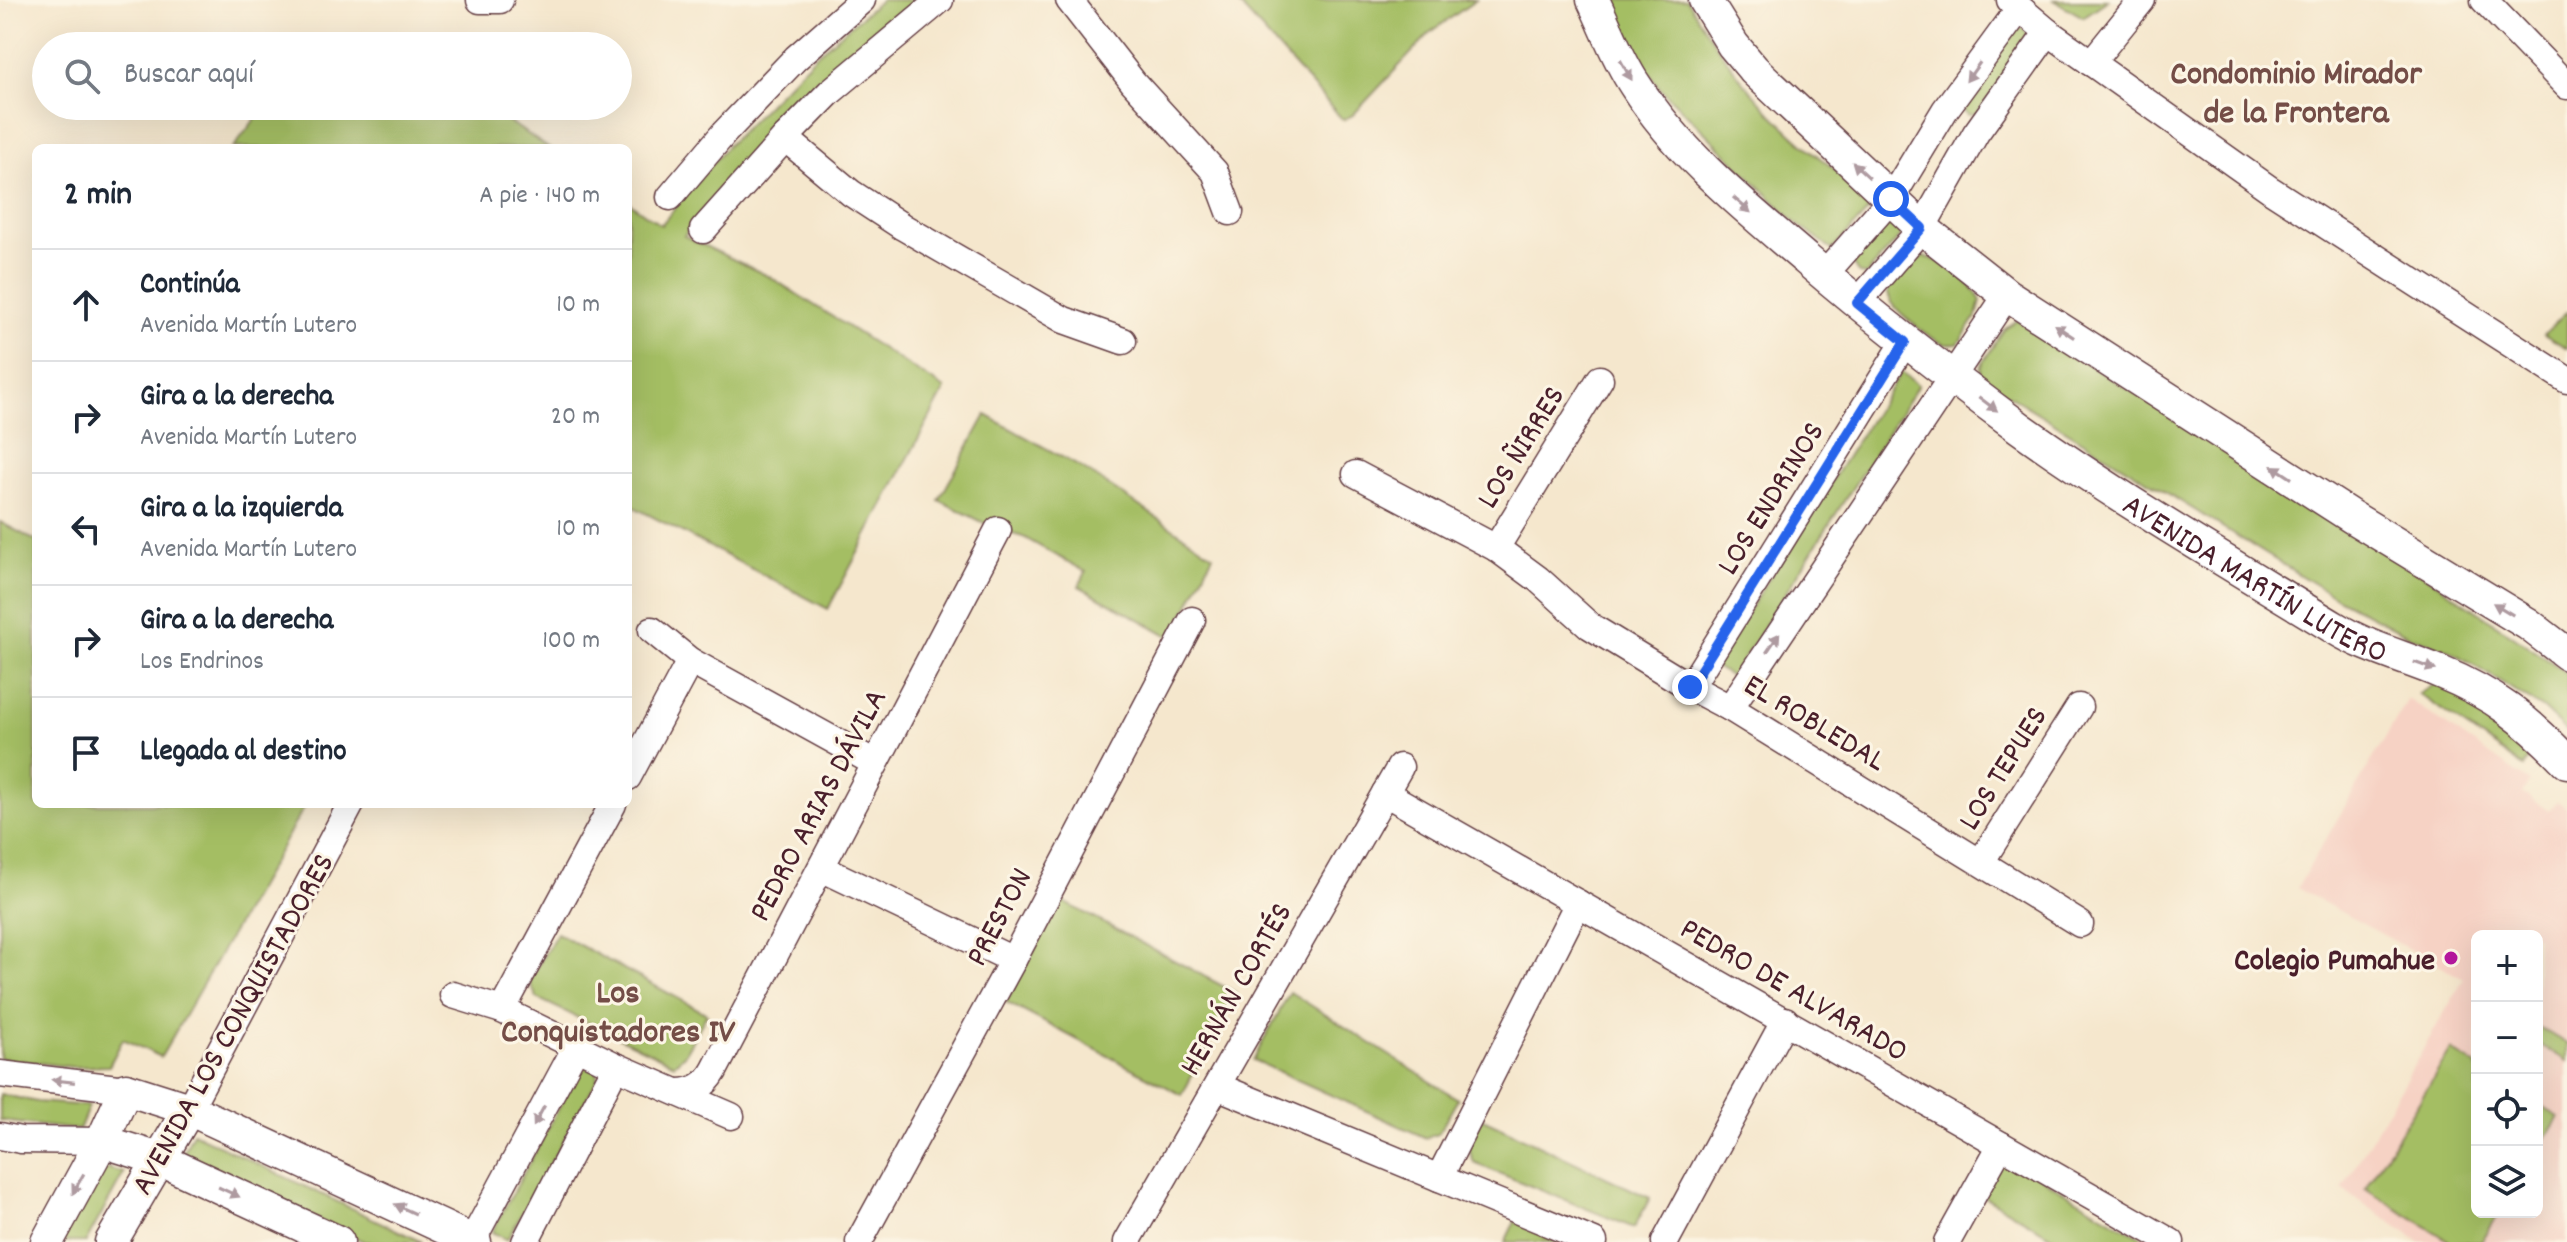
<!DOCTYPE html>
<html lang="es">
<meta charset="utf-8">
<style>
body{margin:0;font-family:Dekko,sans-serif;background:#f2f2f3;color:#1f2937}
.controls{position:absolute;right:24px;bottom:24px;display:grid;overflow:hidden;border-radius:12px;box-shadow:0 8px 32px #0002}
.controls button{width:72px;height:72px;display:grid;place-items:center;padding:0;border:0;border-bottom:2px solid #e0e1e3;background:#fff;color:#1f2937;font:40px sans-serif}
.stop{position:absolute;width:24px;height:24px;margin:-18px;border:6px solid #2563eb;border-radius:50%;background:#fff}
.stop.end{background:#2563eb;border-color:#fff;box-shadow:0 2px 8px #0008}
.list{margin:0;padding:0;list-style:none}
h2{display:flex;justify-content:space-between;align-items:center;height:104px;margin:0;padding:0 32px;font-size:34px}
h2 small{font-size:26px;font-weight:400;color:#747a83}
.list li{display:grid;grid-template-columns:52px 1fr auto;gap:24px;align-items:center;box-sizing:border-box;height:112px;padding:0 32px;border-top:2px solid #e0e1e3}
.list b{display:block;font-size:30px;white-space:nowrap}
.list p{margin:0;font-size:26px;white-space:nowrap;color:#747a83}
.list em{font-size:26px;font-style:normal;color:#747a83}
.icon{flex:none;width:44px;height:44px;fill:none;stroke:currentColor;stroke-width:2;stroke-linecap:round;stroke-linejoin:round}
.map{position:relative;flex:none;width:2567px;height:1242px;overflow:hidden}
.search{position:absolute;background:#fff;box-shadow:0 8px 32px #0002;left:32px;top:32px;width:600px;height:88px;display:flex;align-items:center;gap:20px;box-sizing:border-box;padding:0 28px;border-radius:44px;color:#747a83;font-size:30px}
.panel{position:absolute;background:#fff;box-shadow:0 8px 32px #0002;left:32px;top:144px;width:600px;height:664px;border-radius:12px}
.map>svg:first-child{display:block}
.built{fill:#f6d2c4;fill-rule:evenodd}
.green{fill:#a4be64;stroke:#776e48;stroke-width:2}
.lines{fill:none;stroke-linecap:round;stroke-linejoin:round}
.minor-casing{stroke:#643d43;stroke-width:29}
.tertiary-casing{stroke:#643d43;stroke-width:35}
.minor{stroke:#fff;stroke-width:26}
.tertiary{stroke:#fff;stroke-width:32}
.oneway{fill:#ae9aa0}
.route{stroke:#2563eb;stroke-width:10}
.poi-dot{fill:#b5179e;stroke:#fcf5e5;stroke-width:3}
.labels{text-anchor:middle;stroke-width:6;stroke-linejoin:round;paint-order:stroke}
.street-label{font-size:32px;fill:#4a1f2b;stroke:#fcf5e5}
.poi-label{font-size:32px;font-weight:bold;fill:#4a1f2b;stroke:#fcf5e5;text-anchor:end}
.neighbourhood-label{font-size:34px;font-weight:bold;fill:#744d47;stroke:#fcf5e5}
</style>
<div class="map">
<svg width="2567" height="1242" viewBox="0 0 2567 1242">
<rect width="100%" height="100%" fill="#fcf5e5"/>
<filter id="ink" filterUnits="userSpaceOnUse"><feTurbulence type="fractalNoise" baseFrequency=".0125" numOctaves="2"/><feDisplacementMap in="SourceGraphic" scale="16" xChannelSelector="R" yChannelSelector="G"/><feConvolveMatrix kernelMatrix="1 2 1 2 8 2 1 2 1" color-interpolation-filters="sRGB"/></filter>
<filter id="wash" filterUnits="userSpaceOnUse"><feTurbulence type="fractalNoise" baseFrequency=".006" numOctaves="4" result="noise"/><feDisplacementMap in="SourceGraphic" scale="32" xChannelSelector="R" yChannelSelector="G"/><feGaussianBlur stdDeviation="1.8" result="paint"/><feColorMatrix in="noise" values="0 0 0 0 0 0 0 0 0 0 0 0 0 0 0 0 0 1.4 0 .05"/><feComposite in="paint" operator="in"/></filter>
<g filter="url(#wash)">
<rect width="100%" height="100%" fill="#f5e7cd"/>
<path class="built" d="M 2408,699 L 2530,782 L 2522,793 L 2549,811 L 2557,801 L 2567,808 L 2567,1242 L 2420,1242 L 2342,1189 L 2464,979 L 2297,888 ZM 2477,936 L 2537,936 L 2537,1212 L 2477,1212 Z"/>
<g class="green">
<path d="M 881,0 L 921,0 L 828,76 L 767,133 L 684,236 L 770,277 L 945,389 L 828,609 L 628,504 L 628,202 L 661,225 L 726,147 L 818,53 Z"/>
<path d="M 1235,0 L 1476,0 L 1431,32 L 1353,115 L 1343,120 Z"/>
<path d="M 1611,0 L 1687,0 C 1718,52 1758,105 1803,144 C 1824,162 1846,177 1866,195 L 1872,207 L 1832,250 L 1796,223 L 1659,87 L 1641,60 Z"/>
<path d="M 2054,0 L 2108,0 L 2083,17 Z"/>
<path d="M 2025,28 L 2030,41 L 1977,114 L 1968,115 L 1962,109 L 1960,101 L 2011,30 Z"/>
<path d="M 265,106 L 438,106 L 444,110 C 472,90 524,133 549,148 L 233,148 Z"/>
<path d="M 1890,218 L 1905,231 L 1866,275 L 1859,274 L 1852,263 L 1853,260 Z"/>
<path d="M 1923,256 C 1943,260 1972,282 1981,301 L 1977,316 L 1958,344 C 1954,344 1950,345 1945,344 C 1931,340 1885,306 1888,290 C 1889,282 1897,276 1903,270 C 1909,264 1914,259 1923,256 Z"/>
<path d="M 2567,312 L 2567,348 L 2544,334 Z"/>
<path d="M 2017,320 L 2391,552 L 2567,673 L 2567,732 L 2543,709 L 2490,675 L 2449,650 L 2410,636 L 2337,598 L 1994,386 L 1982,377 L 1980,371 L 1981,365 L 2005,328 Z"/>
<path d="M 1901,372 L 1918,385 L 1732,677 L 1713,666 Z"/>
<path d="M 986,415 L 1082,468 L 1213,555 L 1173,638 L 1079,586 L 1086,572 L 1023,537 L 998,530 L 939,500 Z"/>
<path d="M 0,522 L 36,541 L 36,804 L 306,804 L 161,1057 L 123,1039 L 109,1066 L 72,1067 L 0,1058 Z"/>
<path d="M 2440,681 L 2535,747 L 2524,767 L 2419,694 Z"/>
<path d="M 1060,900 L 1236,993 L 1182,1095 L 1006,1002 Z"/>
<path d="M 557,933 L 707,1014 L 684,1055 L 674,1064 L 537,998 L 529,981 Z"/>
<path d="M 1290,992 L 1458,1099 L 1438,1134 L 1426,1138 L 1253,1060 Z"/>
<path d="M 2537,1026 L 2567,1044 L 2567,1061 L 2537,1043 Z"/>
<path d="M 2451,1050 L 2477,1066 L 2477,1212 L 2500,1212 L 2481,1242 L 2451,1242 L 2365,1188 Z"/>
<path d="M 587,1066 L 598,1072 L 597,1080 L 507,1240 L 492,1232 L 579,1071 Z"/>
<path d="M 0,1094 L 37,1102 L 89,1106 L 79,1130 L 9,1122 L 0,1120 Z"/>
<path d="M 2537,1104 L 2559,1117 L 2537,1152 Z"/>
<path d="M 1481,1118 L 1650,1198 L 1634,1228 L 1474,1163 L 1468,1146 Z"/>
<path d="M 193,1133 L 422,1242 L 365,1242 L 181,1157 Z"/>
<path d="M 2002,1155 L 2150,1242 L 2062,1242 L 1980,1194 Z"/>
<path d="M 103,1167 L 124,1173 L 86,1242 L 59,1242 Z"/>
<path d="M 1515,1221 L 1560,1242 L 1505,1242 Z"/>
</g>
</g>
<g filter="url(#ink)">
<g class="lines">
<g class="minor-casing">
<g id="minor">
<path d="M 480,0 L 500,0"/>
<path d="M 1069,0 L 1133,82 L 1215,172 L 1230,212"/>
<path d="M 2010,0 L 2048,32 L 2271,190 L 2567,380"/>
<path d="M 2484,0 L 2567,86"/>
<path d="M 2091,63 L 2142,0"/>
<path d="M 785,138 L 851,193 L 903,227 L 1064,320 L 1123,341"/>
<path d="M 670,197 L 725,132 L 796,58 L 862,0"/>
<path d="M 703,230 L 785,138 L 830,92 L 940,0"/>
<path d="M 1824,275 L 1891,199 L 1945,110 L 2019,9"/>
<path d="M 1857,303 L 1922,228 L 1976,133 L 2048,32"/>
<path d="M 1356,474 L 1496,548 L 1538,579 L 1590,626 L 1690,687 L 1730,708 L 2080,924"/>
<path d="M 1496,548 L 1600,379"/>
<path d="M 652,630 L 690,661 L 875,763"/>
<path d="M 1690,687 L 1905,342"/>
<path d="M 1730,708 L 2007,295"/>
<path d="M 628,777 L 690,661"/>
<path d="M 1385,793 L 2171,1242"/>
<path d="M 1981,862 L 2079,707"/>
<path d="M 821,868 L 1013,960"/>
<path d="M 453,995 L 502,1010 L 616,1066 L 731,1116"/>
<path d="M 502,1010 L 613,804"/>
<path d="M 0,1074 L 126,1089"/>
<path d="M 1217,1086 L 1594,1242"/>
<path d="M 678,1092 C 695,1092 706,1085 714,1071 L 998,530"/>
<path d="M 189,1109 L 351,804"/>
<path d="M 0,1136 L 21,1140 L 102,1141"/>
<path d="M 1439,1178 L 1578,903"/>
<path d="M 472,1241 L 576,1047"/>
<path d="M 525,1242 L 616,1066"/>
<path d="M 859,1242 L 1013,960 L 1192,620"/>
<path d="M 1127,1242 L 1400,767"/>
<path d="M 1665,1242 L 1785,1020"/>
<path d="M 1947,1242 L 2001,1145"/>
</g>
</g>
<g class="tertiary-casing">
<g id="tertiary">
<path id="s1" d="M 1593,0 C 1607,29 1617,58 1635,85 C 1680,155 1744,206 1807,260 C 1876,319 1947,374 2020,428 C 2121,500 2229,563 2335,628 C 2367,648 2405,657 2440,672 C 2494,694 2527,720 2567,762"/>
<path d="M 1705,0 L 1733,45 L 1754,70 L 1922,228 L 2007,295 L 2352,517 L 2528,624 L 2567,654"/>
<path d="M 102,1141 L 159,1159 L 338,1242"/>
<path d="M 47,1242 L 102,1141 L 126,1089 L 189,1109 L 475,1242"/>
<path d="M 111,1242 L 189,1109"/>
</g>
</g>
<use href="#minor" class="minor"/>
<use href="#tertiary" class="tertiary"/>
</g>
<defs><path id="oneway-solid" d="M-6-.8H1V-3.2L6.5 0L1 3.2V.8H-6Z" transform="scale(2)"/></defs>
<g class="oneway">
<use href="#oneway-solid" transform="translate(1626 70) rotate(60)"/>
<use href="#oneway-solid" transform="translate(1973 72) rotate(126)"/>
<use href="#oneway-solid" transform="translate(1861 170) rotate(-137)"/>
<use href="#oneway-solid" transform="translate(1742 205) rotate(41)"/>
<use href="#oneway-solid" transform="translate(2064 331) rotate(-147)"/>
<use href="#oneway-solid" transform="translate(1988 404) rotate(37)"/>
<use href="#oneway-solid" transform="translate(2282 472) rotate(-147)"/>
<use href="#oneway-solid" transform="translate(2503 609) rotate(-149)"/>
<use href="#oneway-solid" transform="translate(1773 643) rotate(-56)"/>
<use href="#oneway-solid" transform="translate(2425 666) rotate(20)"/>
<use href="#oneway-solid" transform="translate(63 1081) rotate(-173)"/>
<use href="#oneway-solid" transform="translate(539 1116) rotate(118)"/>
<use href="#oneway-solid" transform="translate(78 1184) rotate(119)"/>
<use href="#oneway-solid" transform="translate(229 1192) rotate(25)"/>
<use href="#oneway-solid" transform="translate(405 1209) rotate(-155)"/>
</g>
</g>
<g class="lines" filter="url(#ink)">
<path class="route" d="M 1690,687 L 1905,342 L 1857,303 L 1922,228 L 1891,199"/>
</g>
<circle class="poi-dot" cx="2451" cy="958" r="8"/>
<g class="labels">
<g class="street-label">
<text transform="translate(1519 446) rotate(-58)" y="11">LOS ÑIRRES</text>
<text transform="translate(1769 497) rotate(-58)" y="11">LOS ENDRINOS</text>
<text dy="11" stroke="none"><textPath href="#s1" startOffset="892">AVENIDA MARTÍN LUTERO</textPath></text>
<text transform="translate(1816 721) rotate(31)" y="11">EL ROBLEDAL</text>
<text transform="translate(2001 767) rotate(-58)" y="11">LOS TEPUES</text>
<text transform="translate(816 804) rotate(-62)" y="11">PEDRO ARIAS DÁVILA</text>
<text transform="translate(997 916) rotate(-62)" y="11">PRESTON</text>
<text transform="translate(1234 988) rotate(-60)" y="11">HERNÁN CORTÉS</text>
<text transform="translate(1795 988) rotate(30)" y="11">PEDRO DE ALVARADO</text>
<text transform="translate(231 1023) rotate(-61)" y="11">AVENIDA LOS CONQUISTADORES</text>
</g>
<g class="poi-label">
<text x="2435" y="969">Colegio Pumahue</text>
</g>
<g class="neighbourhood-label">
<text x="2296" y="83">Condominio Mirador<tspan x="2296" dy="39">de la Frontera</tspan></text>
<text x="618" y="1002">Los<tspan x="618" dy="39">Conquistadores IV</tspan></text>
</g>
</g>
</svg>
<div class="controls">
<button>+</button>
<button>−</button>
<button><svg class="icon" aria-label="locate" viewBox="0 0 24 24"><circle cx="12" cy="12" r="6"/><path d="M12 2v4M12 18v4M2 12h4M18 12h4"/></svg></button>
<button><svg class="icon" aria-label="layers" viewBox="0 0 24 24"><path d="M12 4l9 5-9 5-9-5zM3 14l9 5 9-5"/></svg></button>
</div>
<div class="stop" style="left:1891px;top:199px"></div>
<div class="stop end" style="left:1690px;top:687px"></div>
<div class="search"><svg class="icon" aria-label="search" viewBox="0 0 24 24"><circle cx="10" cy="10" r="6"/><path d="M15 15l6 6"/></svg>Buscar aquí</div>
<section class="panel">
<h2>2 min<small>A pie · 140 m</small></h2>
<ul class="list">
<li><svg class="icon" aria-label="ahead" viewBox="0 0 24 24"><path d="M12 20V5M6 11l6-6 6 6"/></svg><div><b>Continúa</b><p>Avenida Martín Lutero</p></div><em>10 m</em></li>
<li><svg class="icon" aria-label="right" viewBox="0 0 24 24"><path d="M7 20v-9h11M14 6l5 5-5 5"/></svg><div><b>Gira a la derecha</b><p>Avenida Martín Lutero</p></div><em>20 m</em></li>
<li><svg class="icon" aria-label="left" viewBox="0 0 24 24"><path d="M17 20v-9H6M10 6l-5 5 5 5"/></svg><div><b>Gira a la izquierda</b><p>Avenida Martín Lutero</p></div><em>10 m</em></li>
<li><svg class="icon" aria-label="right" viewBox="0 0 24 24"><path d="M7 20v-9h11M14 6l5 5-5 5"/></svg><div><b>Gira a la derecha</b><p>Los Endrinos</p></div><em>100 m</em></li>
<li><svg class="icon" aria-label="arrive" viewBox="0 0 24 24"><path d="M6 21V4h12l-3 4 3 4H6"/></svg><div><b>Llegada al destino</b></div></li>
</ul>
</section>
</div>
